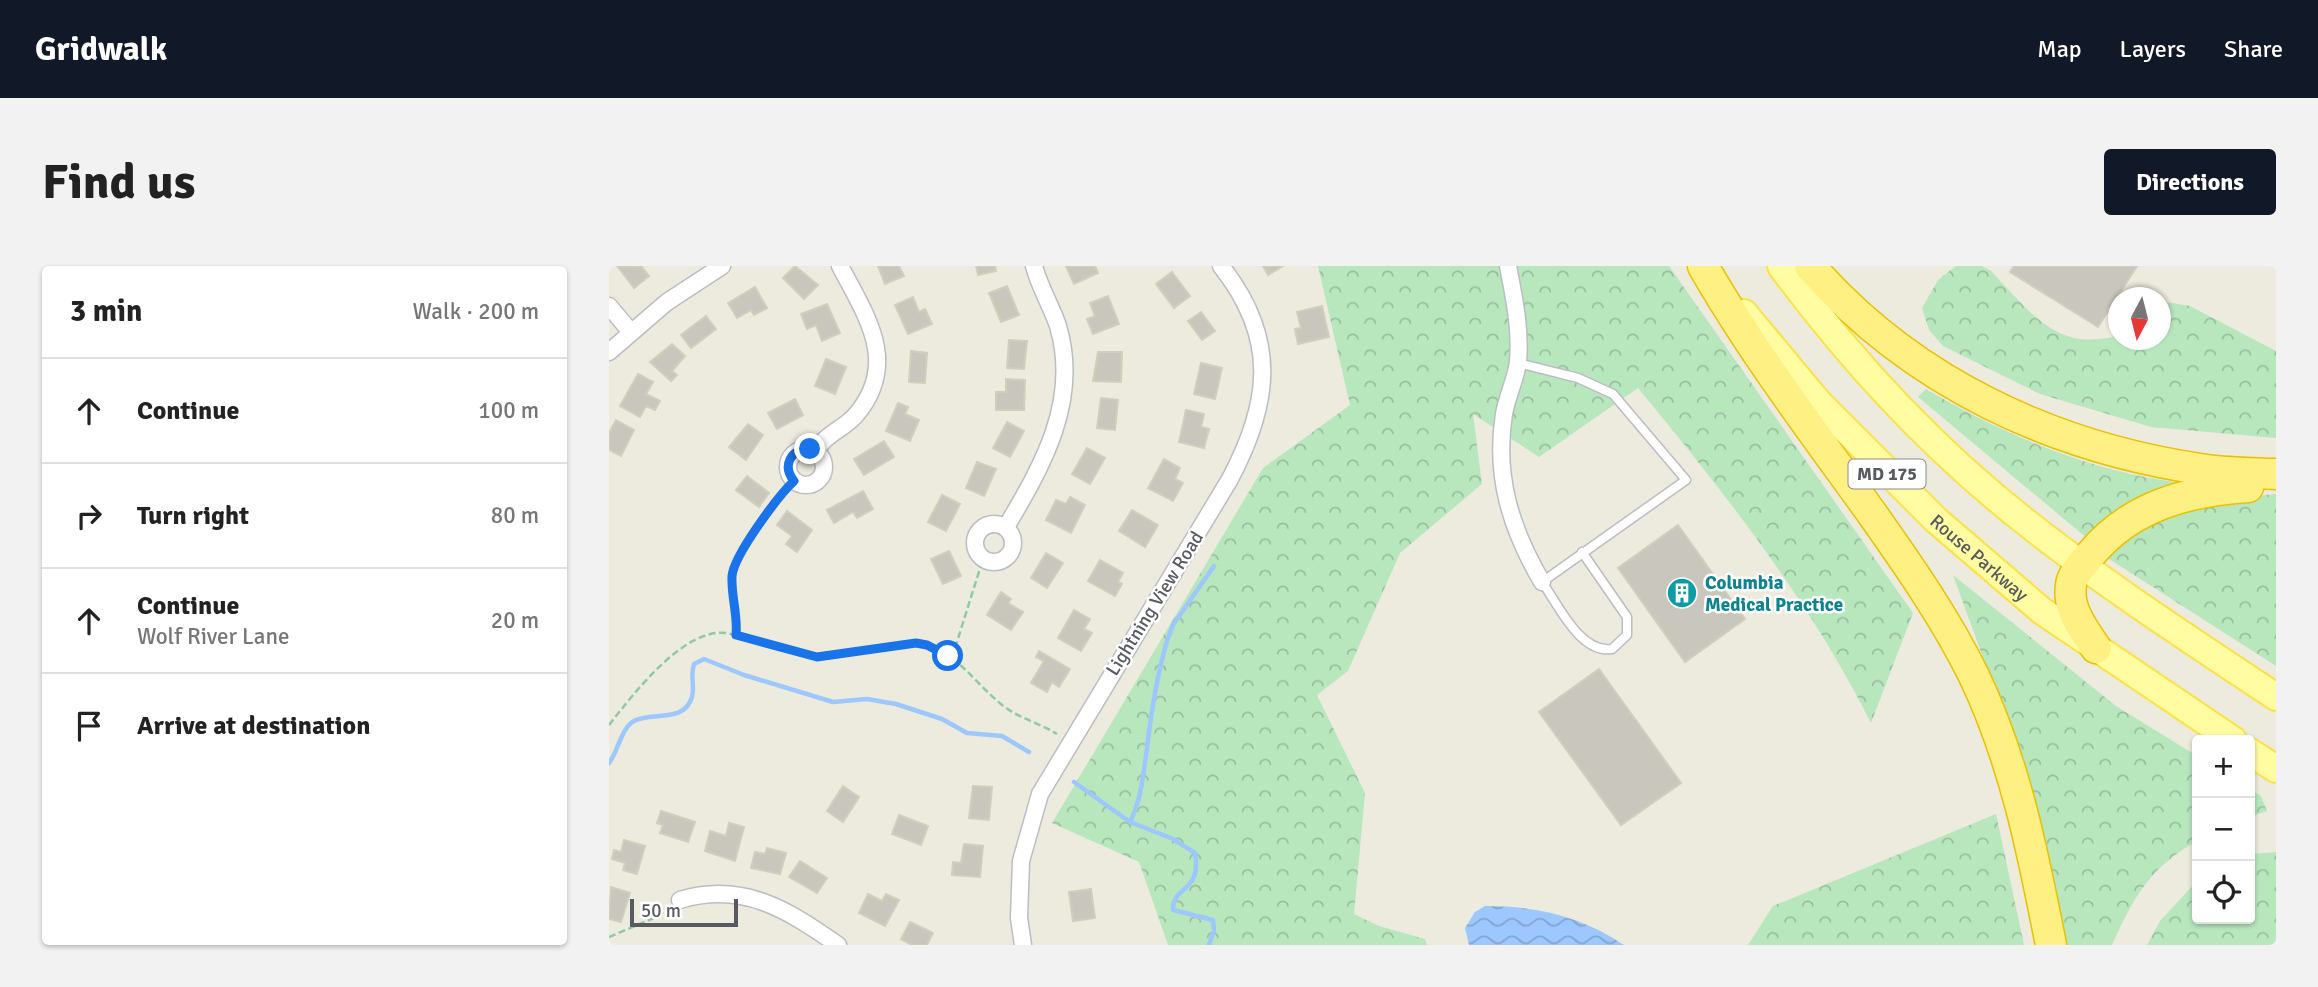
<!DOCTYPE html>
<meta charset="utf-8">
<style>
body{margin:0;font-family:Signika,sans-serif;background:#f2f2f2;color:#222}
.controls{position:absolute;right:21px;bottom:21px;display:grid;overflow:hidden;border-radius:7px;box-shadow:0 2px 5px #0004}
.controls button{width:63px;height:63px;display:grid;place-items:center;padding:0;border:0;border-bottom:2px solid #e0e0e0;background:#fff;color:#222;font:35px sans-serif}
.compass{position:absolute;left:1499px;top:21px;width:63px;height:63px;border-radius:50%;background:#fff;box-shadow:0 2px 5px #0004;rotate:187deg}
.scale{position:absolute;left:21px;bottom:18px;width:108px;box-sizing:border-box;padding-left:7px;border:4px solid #575a61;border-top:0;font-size:19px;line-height:24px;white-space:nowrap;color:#575a61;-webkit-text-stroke:5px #fff;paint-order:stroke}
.stop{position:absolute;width:21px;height:21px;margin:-16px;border:5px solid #1a73e8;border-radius:50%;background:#fff}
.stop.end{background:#1a73e8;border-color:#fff;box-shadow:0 2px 7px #0008}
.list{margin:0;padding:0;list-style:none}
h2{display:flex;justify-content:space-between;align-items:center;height:91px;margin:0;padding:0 28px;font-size:30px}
h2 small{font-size:23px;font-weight:400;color:#767676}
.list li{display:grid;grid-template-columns:46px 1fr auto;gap:21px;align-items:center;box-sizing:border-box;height:105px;padding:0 28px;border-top:2px solid #e0e0e0}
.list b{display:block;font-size:26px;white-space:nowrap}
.list p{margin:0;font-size:23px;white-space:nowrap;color:#767676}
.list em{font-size:23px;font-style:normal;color:#767676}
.icon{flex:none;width:38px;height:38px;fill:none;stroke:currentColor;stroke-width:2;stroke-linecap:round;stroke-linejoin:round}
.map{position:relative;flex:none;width:1667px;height:679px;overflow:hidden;border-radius:7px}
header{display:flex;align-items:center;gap:42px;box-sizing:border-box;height:98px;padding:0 35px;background:#111827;color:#fff}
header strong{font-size:33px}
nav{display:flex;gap:38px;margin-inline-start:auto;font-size:24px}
.intro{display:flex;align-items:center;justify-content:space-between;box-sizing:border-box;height:168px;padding:0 42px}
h1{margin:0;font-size:49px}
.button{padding:18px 32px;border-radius:7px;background:#111827;color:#fff;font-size:24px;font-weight:700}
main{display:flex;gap:42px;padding:0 42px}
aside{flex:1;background:#fff;border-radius:7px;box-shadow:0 2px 5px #0004}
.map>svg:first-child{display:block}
.forest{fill:url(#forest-crowns)}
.water{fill:url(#water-waves)}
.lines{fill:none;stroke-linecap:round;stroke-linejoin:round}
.stream{stroke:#9cc7ff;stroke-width:4.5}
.building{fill:#c9c7bd;stroke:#d1cebc;stroke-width:2}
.lane-casing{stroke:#bcbdc4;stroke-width:11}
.street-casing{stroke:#bcbdc4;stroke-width:19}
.primary-casing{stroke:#fde247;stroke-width:30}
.highway-casing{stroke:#ebc000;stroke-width:33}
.path{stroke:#91c8a8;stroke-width:2.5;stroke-dasharray:7 3.5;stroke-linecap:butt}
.lane{stroke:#fff;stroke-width:8}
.street{stroke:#fff;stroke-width:16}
.primary{stroke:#fffca1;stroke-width:26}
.highway{stroke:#fff083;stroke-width:30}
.route{stroke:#1a73e8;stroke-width:9}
.labels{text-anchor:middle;stroke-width:5;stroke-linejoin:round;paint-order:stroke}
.shield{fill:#fff;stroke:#898c90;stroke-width:2}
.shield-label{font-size:18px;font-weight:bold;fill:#575a61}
.street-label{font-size:19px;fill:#575a61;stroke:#fff}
.culture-label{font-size:19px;font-weight:bold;fill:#0d838f;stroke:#fff;text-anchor:start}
</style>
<header>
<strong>Gridwalk</strong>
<nav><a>Map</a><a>Layers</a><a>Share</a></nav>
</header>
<div class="intro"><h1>Find us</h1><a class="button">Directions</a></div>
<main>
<aside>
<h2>3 min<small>Walk · 200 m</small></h2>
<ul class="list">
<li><svg class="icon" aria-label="ahead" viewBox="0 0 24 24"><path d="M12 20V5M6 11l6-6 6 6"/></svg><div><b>Continue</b></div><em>100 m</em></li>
<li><svg class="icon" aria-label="right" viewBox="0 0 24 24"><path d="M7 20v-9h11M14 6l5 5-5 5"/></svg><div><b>Turn right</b></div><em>80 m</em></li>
<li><svg class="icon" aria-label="ahead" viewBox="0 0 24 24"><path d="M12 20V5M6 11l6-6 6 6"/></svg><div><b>Continue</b><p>Wolf River Lane</p></div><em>20 m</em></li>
<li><svg class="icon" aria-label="arrive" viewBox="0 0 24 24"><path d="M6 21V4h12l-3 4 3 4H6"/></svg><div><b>Arrive at destination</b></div></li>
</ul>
</aside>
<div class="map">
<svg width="1667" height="679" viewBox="0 0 1667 679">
<defs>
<pattern id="forest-crowns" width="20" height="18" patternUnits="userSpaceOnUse" patternTransform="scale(1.75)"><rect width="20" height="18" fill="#b8e7be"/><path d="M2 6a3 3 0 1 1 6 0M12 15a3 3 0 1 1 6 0" fill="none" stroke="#98be9e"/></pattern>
<pattern id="water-waves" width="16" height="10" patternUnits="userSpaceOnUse" patternTransform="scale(1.75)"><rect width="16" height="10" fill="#9cc7ff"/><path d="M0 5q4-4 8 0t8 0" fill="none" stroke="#82a5d2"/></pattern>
</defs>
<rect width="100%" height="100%" fill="#ecebde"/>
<g class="forest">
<path d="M 709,0 L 1060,0 L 1304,347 L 1262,457 C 1201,335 1115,226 1029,122 L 930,191 L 864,148 L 873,218 L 791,287 L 739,405 L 708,429 L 756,527 L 745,648 L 770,660 L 816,673 L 818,679 L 559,679 L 530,596 L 443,557 L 654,202 L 741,139 Z"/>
<path d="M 1347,0 L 1373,0 L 1382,5 C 1412,36 1442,79 1489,73 C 1497,72 1503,73 1509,67 L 1510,74 L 1552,74 L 1552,35 L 1581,40 L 1667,85 L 1667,172 L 1542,161 L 1431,128 L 1334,80 L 1320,64 L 1313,42 L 1329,14 Z"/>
<path d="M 1317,123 C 1399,171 1487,208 1582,218 C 1539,233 1510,239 1479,273 L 1309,131 Z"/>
<path d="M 1667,228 L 1667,400 L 1494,289 L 1572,237 Z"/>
<path d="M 1344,309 L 1507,440 L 1588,490 L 1588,575 C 1540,602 1525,631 1503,679 L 1457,679 L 1434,569 L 1408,485 Z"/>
<path d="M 1641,523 L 1652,530 L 1658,545 L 1641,551 Z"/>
<path d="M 1387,548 L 1415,679 L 1139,679 L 1164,640 Z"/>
<path d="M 1667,586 L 1667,679 L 1538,679 L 1551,655 L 1588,615 L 1588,653 L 1641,653 L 1641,588 Z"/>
</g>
<path class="water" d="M 876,640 C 927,640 972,650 1015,679 L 860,679 L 856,662 L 866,646 Z"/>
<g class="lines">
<g class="stream">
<path d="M 0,497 C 9,486 12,462 25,455 C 42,445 75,458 83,431 C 86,420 81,410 85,398 L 95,393 L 135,409 L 224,436 L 258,433 L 287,438 L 333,453 L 358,467 L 393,470 L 420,486"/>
<path d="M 465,516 L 521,556 L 564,573 L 586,587 C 593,628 563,619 564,644 L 604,654 L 605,665 L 600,679"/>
<path d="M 521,556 C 533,532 534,508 538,482 C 542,448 548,409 558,375 L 564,359 L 605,300"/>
</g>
</g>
<g class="building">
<path d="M 32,0 L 40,10 L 25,22 L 9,1 Z"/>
<path d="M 186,0 L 209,19 L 195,33 L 174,12 Z"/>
<path d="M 269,0 L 290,0 L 295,10 L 276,18 Z"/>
<path d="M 367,0 L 386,0 L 387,5 L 369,9 Z"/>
<path d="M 457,0 L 486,0 L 489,7 L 465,18 Z"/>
<path d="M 654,0 L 674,0 L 659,9 Z"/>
<path d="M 1405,0 L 1528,0 L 1489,61 L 1401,6 Z"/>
<path d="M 563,6 L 581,30 L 565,42 L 547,18 Z"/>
<path d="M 398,20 L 410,49 L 392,56 L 380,27 Z"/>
<path d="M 146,21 L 158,42 L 145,49 L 142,44 L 128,52 L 119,37 Z"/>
<path d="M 499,30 L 510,58 L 484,68 L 478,53 L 486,50 L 481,37 Z"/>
<path d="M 304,31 L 310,46 L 316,43 L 323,58 L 299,68 L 286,39 Z"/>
<path d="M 218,38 L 231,67 L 213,75 L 207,59 L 198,63 L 192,48 Z"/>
<path d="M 713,40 L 720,71 L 689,78 L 686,63 L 692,62 L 688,46 Z"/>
<path d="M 592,46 L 606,65 L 593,74 L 579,55 Z"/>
<path d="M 97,50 L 107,63 L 82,82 L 72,69 Z"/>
<path d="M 400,74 L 418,75 L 415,103 L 398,102 Z"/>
<path d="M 63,78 L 76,90 L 63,105 L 68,109 L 62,115 L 41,96 Z"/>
<path d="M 302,85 L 318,87 L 316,117 L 300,116 Z"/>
<path d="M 489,86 L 513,86 L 512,116 L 484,115 Z"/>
<path d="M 217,93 L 237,101 L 226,128 L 206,120 Z"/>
<path d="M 592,97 L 613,102 L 606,133 L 585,128 Z"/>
<path d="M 29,108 L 44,116 L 37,128 L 51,135 L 46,144 L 37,140 L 31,151 L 11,140 Z"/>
<path d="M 397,113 L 416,114 L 415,144 L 387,144 L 387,126 L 397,126 Z"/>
<path d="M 492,132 L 509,134 L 506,164 L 488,162 Z"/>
<path d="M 186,133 L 194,149 L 168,163 L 159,147 Z"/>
<path d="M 289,137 L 299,141 L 296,148 L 310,154 L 301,175 L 277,165 Z"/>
<path d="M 577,144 L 595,148 L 592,161 L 600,163 L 595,182 L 570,176 Z"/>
<path d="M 7,154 L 25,164 L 12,190 L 0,184 L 0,167 Z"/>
<path d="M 398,156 L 415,165 L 401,191 L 384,182 Z"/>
<path d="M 139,158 L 154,169 L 137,194 L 120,181 Z"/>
<path d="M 275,175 L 285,191 L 255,209 L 245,193 Z"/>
<path d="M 478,182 L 496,192 L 481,218 L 463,208 Z"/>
<path d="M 555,193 L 571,202 L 566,213 L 574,217 L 564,235 L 539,222 Z"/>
<path d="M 368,196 L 387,203 L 375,230 L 357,222 Z"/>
<path d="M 138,210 L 160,227 L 150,241 L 127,224 Z"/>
<path d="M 254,225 L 264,243 L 248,252 L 244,246 L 225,257 L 218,244 Z"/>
<path d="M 333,229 L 351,238 L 337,265 L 319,256 Z"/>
<path d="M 461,231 L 476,239 L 462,267 L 437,254 L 447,234 L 457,238 Z"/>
<path d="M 523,244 L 549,259 L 536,281 L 510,265 Z"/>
<path d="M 178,245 L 203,264 L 188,286 L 177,278 L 183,270 L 168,259 Z"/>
<path d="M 1069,259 L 1136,353 L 1076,396 L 1009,302 Z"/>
<path d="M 340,285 L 352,310 L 334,318 L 322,293 Z"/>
<path d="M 437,287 L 454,297 L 438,322 L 422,312 Z"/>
<path d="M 491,294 L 514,307 L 509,316 L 513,318 L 506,330 L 479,315 Z"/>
<path d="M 392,326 L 402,333 L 399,337 L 414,346 L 402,364 L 378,349 Z"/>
<path d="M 465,344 L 481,353 L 475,363 L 483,367 L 472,385 L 449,372 Z"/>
<path d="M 430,385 L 461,403 L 450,421 L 443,416 L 438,426 L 422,417 L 435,395 L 427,391 Z"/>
<path d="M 990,403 L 1072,517 L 1012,559 L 930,446 Z"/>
<path d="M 234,520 L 250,531 L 234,556 L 218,545 Z"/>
<path d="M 364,520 L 383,521 L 380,554 L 360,552 Z"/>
<path d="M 52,545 L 86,556 L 79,576 L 51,567 L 54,559 L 48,557 Z"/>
<path d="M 290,549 L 319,560 L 312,579 L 283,568 Z"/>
<path d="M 120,557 L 135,561 L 126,595 L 96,585 L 101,565 L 117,570 Z"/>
<path d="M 15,574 L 36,580 L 28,608 L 14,604 L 16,597 L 3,593 L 5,584 L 12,586 Z"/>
<path d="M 355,578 L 374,580 L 371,611 L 343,609 L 344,596 L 352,597 Z"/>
<path d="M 158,582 L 177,587 L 171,608 L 142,602 L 146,586 L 156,588 Z"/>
<path d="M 191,595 L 218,612 L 208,627 L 180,611 Z"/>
<path d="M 2,621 L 21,627 L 12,656 L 0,653 Z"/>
<path d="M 482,623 L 486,652 L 464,655 L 460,626 Z"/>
<path d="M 259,628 L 273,635 L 277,628 L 290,634 L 276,660 L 250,647 Z"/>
<path d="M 301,656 L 324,667 L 318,679 L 303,679 L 292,673 Z"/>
</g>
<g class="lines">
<g class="lane-casing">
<path id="lane" d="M 909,97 L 969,112 L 1004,128 L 1077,214 L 933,316 C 949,338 971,388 1003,383 L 1018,369 L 1018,351 L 973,286"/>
</g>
<g class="street-casing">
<g id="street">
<path d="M 899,0 C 905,31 912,64 909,96 C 907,113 898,130 895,148 C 885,210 902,263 933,316"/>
<path d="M 0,40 L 21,65"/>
<path d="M 0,86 L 58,36 L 113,0"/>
<circle cx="197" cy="201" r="18"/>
<path d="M 206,186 C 216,168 233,164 246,150 C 291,98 258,51 231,0"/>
<circle cx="385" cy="277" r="19"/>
<path d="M 397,261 C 434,199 471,134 449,60 C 442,39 430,20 425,0"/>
<path d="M 71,634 C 134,615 179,644 229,679"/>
<path d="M 414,679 L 410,652 L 412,595 L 431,528 L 621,213 C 662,136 669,72 612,0"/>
</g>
</g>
<g class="primary-casing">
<g id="primary">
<path d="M 1172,0 C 1242,95 1326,185 1418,257 C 1498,320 1583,375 1667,431"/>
<path id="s1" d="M 1135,47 L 1210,137 L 1327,254 L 1433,345 L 1624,474"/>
<path d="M 1641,486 L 1667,503"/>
</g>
</g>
<g class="highway-casing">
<g id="highway">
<path d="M 1094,0 C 1144,87 1205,167 1264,249 C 1300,300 1337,353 1365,410 C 1406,496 1424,587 1442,679"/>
<path d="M 1201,0 C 1303,117 1447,183 1598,204 C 1621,207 1644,207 1667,208"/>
<path d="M 1487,382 C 1475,364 1458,343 1462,319 C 1463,308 1475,296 1482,288 C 1522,240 1578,225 1639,221"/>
</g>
</g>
<g class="path">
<path d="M 127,369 C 129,349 121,329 123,310 C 125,289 169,230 185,215"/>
<path d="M 339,390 L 347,379 L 374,293"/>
<path d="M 0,459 C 23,430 78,356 122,368 C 155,376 189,393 224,391 C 253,390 290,370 319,379 C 351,390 370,422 397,442 C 413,453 432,458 448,468"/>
<path d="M 0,671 L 45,652 L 60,642"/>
</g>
<use href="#lane" class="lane"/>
<use href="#street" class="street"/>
<use href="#primary" class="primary"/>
<use href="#highway" class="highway"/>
</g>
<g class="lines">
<path class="route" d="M 201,183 C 181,183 173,200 185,215 C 169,230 125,289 123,310 C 122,330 129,349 127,369 L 208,391 L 307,377 L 318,379 L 339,390"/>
</g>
<defs>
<g id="building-disc" transform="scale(1.575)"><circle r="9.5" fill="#0f9aa8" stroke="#fff"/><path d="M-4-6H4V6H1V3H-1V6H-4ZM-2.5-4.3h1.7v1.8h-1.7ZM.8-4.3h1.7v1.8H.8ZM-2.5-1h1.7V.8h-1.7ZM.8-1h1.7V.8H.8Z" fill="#fff"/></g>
</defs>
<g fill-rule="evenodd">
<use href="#building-disc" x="1073" y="327"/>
</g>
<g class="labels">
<rect class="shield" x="1239.5" y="193.5" width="77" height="29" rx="5"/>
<g class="shield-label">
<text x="1278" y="214">MD 175</text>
</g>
<g class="street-label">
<text dy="7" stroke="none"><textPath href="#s1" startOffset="340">Rouse Parkway</textPath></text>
<text transform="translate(545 337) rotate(-58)" y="7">Lightning View Road</text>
</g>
<g class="culture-label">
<text x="1096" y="323">Columbia<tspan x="1096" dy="22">Medical Practice</tspan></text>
</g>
</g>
</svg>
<div class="controls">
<button>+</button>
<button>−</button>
<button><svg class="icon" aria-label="locate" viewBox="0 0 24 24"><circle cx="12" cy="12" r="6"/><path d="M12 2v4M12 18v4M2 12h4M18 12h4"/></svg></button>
</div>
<svg class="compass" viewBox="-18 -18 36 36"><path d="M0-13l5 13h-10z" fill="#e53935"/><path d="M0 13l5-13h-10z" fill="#767676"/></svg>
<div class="scale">50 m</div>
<div class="stop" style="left:339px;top:390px"></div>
<div class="stop end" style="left:201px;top:183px"></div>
</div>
</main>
